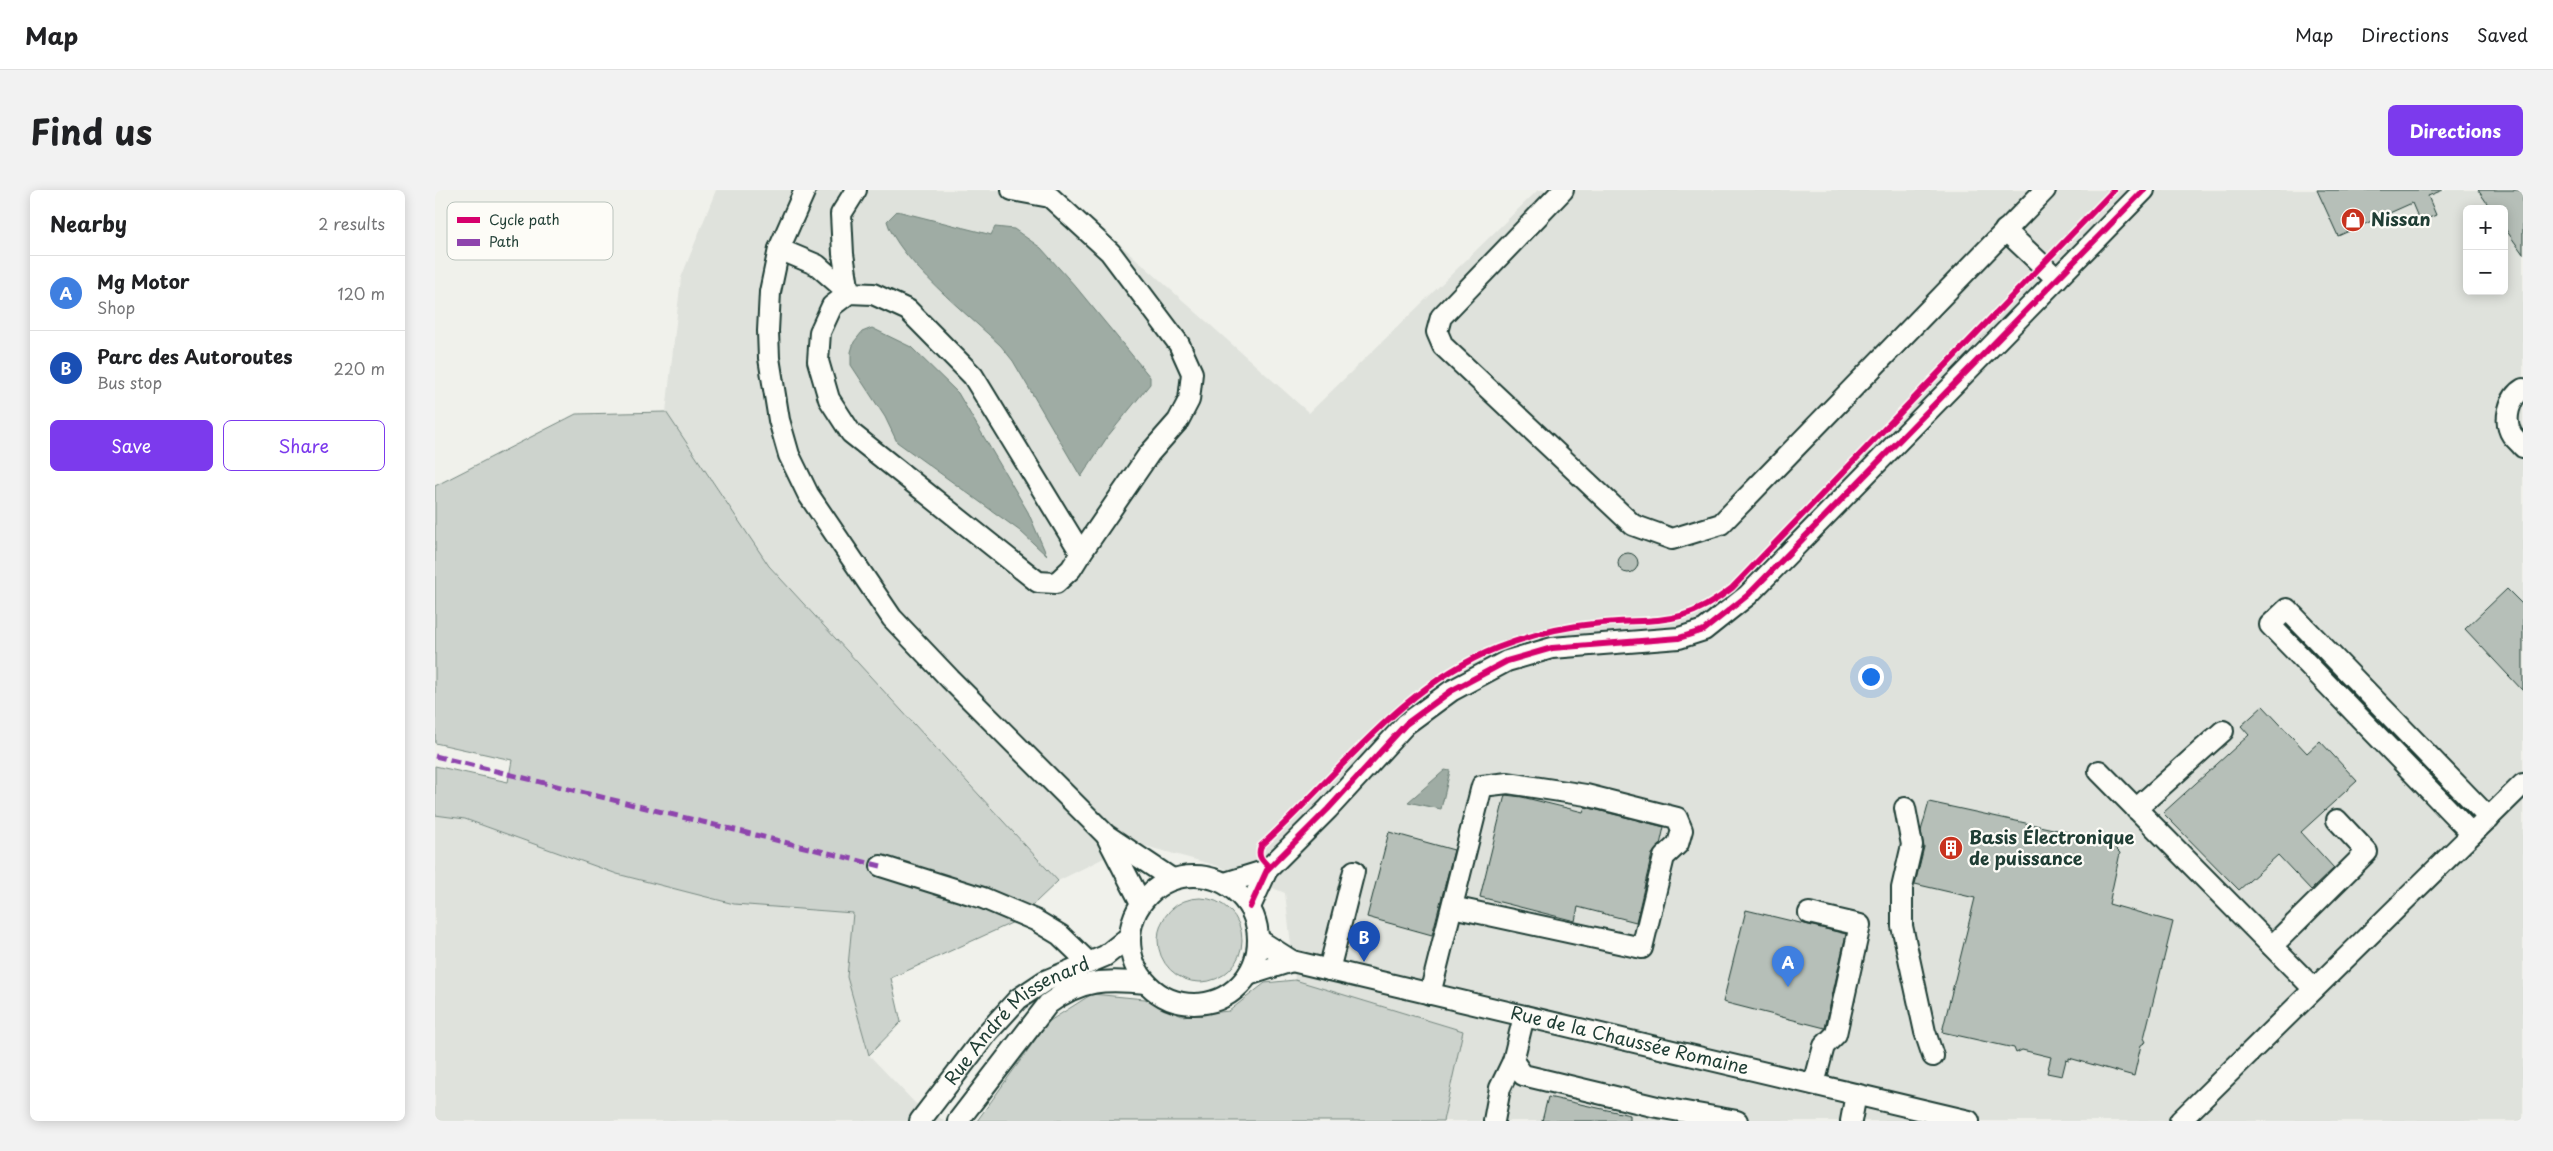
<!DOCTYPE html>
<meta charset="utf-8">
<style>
body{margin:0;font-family:"Playpen Sans",sans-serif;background:#f2f2f2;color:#202124}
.controls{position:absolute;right:15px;top:15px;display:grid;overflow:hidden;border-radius:8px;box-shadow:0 2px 12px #0003}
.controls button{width:45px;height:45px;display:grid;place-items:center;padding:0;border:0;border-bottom:1px solid #e0e0e0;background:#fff;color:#202124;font:25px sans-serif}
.you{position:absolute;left:1435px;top:486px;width:18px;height:18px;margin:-12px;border:4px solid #fff;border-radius:50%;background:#1a73e8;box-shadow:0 0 0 8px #1a73e833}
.badge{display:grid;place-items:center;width:32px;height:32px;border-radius:50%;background:#7c3aed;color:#fff;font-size:16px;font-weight:700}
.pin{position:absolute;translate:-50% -41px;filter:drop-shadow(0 1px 2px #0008)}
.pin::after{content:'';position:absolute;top:26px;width:18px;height:15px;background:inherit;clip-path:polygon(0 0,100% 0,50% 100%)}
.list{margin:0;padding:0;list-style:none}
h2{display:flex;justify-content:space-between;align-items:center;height:65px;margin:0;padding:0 20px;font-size:21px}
h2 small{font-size:16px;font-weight:400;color:#757577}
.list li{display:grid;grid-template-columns:32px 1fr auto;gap:15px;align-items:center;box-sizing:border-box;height:75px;padding:0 20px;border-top:1px solid #e0e0e0}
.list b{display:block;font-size:19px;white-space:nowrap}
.list p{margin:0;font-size:16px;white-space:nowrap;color:#757577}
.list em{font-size:16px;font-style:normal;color:#757577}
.actions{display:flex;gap:10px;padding:15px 20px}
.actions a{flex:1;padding:11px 0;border:1px solid #7c3aed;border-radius:8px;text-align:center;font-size:18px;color:#7c3aed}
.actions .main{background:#7c3aed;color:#fff}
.map{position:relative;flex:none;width:2088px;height:931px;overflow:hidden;border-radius:8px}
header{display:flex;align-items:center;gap:30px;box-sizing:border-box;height:70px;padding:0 25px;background:#fff;border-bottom:1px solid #e0e0e0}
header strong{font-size:24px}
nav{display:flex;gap:28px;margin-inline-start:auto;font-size:18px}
.intro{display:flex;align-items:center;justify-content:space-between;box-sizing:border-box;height:120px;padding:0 30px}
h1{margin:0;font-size:35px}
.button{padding:12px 22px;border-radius:8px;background:#7c3aed;color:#fff;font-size:18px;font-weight:700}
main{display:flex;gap:30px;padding:0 30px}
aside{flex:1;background:#fff;border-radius:8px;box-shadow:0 2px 12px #0003}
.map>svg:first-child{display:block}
.built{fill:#dfe2dc;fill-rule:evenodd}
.green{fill:#cdd3cd;stroke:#768880}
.water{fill:#9faca4;stroke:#6c8077}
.building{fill:#b6bfb8;stroke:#1f3d34}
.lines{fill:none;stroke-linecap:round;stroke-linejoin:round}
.minor-casing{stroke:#1f3d34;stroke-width:24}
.minor{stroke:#fdfcf7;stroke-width:20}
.quiet{stroke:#8e44ad;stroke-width:5;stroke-dasharray:10 5;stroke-linecap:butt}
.cycleway-casing{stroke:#fdfcf7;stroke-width:9}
.cycleway{stroke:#d6006c;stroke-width:6}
.labels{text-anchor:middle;stroke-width:4.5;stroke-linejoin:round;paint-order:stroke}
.poi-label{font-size:18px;font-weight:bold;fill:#1f3d34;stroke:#fdfcf7;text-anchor:start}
.street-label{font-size:18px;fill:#1f3d34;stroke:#fdfcf7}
.key{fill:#fdfcf7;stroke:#bac3bc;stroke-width:1}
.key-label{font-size:14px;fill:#1f3d34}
</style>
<header>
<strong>Map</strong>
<nav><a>Map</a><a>Directions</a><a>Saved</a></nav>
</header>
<div class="intro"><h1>Find us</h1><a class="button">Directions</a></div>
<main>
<aside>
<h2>Nearby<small>2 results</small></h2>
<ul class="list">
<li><span class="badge" style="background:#3f7fe0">A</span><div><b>Mg Motor</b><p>Shop</p></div><em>120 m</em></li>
<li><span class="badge" style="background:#1a4fb4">B</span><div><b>Parc des Autoroutes</b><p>Bus stop</p></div><em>220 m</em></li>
</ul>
<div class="actions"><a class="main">Save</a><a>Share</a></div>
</aside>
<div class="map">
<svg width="2088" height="931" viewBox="0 0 2088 931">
<rect width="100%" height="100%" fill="#f0f1eb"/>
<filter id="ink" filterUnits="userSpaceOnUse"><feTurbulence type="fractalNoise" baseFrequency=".02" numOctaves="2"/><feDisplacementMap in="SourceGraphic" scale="10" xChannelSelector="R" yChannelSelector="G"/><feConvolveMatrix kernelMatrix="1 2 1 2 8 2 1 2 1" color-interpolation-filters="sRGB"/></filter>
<g filter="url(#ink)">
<g class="built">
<path d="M 281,0 L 624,0 L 874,223 L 1103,0 L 2088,0 L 2088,931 L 859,931 L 1028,841 L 860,790 L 850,703 L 783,676 L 699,653 L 623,691 L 334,376 L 231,222 L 246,88 ZM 2032,19 L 2069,19 L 2069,101 L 2032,101 Z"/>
<path d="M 0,625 L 29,629 L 182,684 L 299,714 L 419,723 L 412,787 L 434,865 L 480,913 L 510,931 L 0,931 Z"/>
</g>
<g class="green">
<path d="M 231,222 L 334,376 L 623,691 L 581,731 L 456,788 L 466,832 L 434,865 L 412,787 L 418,723 L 299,714 L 182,684 L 30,629 L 0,625 L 0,576 L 73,592 L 77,570 L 0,553 L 0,296 L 141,224 Z"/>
<circle cx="765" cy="750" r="42"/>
<path d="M 860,790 L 1028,841 L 1008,931 L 542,931 L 613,832 L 657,804 L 710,809 L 747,826 L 794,821 L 830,793 Z"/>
</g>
<g class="water">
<path d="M 462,21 L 553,44 L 556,45 L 560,37 L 579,39 L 606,58 L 641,97 L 715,187 L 715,194 L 673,246 L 646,287 L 578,171 L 566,156 C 536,127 462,69 452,31 Z"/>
<path d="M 437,138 L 476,157 L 523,203 L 593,322 L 612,366 L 585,341 L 462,252 L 450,227 L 416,175 L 416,162 L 419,152 L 427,142 Z"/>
<path d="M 1010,580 L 1015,581 L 1006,619 L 973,612 Z"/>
</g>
<g class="building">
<path d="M 1882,0 L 2008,0 L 1993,6 L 2001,25 L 1985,32 L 1977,13 L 1903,46 Z"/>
<path d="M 2043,0 L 2088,0 L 2088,64 L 2069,37 L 2069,19 L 2056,19 Z"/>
<circle cx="1193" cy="373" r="10"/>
<path d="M 2072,399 L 2088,415 L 2088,501 L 2030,439 Z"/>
<path d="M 1828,516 L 1872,563 L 1885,551 L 1922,591 L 1866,642 L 1899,678 L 1876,700 L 1843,665 L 1804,700 L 1728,623 L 1814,545 L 1806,536 Z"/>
<path d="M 1070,605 L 1087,607 L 1148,622 L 1150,617 L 1229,637 L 1225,655 L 1217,664 L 1201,732 L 1143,717 L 1140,731 L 1045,707 Z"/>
<path d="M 1494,612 L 1673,651 L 1685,663 L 1674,714 L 1738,732 L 1709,848 L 1711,852 L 1706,855 L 1699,886 L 1634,868 L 1634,871 L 1631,870 L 1627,886 L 1612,883 L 1616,867 L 1587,860 L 1581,863 L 1579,858 L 1507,842 L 1540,708 L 1480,694 L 1489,657 L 1486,641 Z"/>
<path d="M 954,642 L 1019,660 L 997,745 L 932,727 Z"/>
<path d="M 1311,720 L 1411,744 L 1390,838 L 1288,812 Z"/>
<path d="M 1113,907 L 1195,925 L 1195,931 L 1107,931 Z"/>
</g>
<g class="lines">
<g class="minor-casing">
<g id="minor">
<path d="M 370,0 L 344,59 L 335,102 L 333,141 L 334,168 L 344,230 L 354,265 L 373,304 L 457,428 L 515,489 L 671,645 L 737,689"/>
<path d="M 577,0 L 615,7 L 675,62 L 744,154 L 757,183 L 754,210 L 743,231 L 714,264 L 646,363"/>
<path d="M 1128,0 L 1006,127 L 1002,142 L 1008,156 L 1198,335 L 1237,349 L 1286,334 L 1610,0"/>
<path d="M 1570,40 L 1622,89"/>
<path d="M 344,59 L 382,75 L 414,103 L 438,104 L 473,120 L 538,186 L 646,363 L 636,379 L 621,393 L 603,392 L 416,243 L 394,209 L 383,171 L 385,142 L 397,116 L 414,103"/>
<path d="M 414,103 L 408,64 L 406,24 L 421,0"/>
<path d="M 2088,199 C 2074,207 2068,231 2077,245 C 2080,249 2085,253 2088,257"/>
<path d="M 1664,581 L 1879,799"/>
<path d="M 1470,618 L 1477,655 L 1467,698 L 1467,736 L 1490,842 L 1498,866"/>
<path d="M 1701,619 L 1788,541"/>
<path d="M 2037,644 L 1835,435 L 1852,419 L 2054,628"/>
<path d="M 673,649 L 706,713"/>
<path d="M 446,676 L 548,708 L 600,730 L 625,745 L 654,773"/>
<circle cx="759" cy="750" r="64"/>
<path d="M 790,693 L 832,680"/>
<path d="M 815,717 L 832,680 L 893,619 L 971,534 L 1016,501 L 1072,471 L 1117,458 L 1244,448 L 1269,440 L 1313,405 L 1709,0"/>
<path d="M 1374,723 L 1425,735 L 1401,844 L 1389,856 L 1379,894"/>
<path id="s1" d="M 824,750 L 857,771 L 1534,931"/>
<path d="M 1837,756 L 1932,662 L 1902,630"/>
<path d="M 894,780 L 919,681"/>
<path d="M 813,785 L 857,771"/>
<path d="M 995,804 L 1047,596 L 1073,593 L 1151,605 L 1242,628 L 1247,640 L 1243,654 L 1229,667 L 1207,758 L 1017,717"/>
<path d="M 1078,871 L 1088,885 L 1222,917 L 1302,931"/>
<path id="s2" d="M 485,931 L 553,842 L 583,809 L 610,791 L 670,766 L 695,746"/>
<path d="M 523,931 L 613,814 C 646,789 671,789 711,793"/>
<path d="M 1059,931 L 1065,898 L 1078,871 L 1089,826"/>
<path d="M 1416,931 L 1421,904"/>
<path d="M 1745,931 L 2088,594"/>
</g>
</g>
<use href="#minor" class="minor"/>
<path class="quiet" d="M 0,566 L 446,676"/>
<g class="cycleway-casing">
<g id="cycleway">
<path d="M 834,677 C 827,670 822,666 826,656 C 902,587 964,497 1062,458 C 1093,446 1125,437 1158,434 C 1218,427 1244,440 1297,398 L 1679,0"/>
<path d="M 815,717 L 832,680 L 893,619 L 971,534 L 1016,501 L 1072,471 L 1117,458 L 1244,448 L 1269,440 L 1313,405 L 1709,0"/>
</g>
</g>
<use href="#cycleway" class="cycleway"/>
</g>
</g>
<defs>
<g id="shop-disc" transform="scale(1.25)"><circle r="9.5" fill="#c8321e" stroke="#fdfcf7"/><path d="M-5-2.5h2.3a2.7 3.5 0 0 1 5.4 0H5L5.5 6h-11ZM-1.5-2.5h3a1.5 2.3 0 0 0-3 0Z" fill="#fff"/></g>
<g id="building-disc" transform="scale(1.25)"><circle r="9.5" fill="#c8321e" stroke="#fdfcf7"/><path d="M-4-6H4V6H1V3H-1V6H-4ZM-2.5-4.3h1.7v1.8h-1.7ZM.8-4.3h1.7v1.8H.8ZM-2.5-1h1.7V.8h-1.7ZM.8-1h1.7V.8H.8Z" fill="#fff"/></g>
</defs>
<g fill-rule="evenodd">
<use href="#shop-disc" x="1918" y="30"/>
<use href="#building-disc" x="1516" y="658"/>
</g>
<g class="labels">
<g class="poi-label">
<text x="1936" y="36">Nissan</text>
<text x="1534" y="654">Basis Électronique<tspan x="1534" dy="21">de puissance</tspan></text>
</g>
<g class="street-label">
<text dy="6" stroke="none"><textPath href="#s2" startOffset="142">Rue André Missenard</textPath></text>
<text dy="6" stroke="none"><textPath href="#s1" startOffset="386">Rue de la Chaussée Romaine</textPath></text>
</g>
</g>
<rect x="12" y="12" width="166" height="58" rx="8" class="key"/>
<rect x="22" y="27" width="23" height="6" fill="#d6006c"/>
<rect x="22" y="49" width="23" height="7" fill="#8e44ad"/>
<g class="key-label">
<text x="54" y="35">Cycle path</text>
<text x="54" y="57">Path</text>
</g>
</svg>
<div class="controls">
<button>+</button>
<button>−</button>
</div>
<div class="you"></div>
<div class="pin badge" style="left:1353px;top:797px;background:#3f7fe0">A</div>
<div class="pin badge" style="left:929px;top:772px;background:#1a4fb4">B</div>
</div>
</main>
